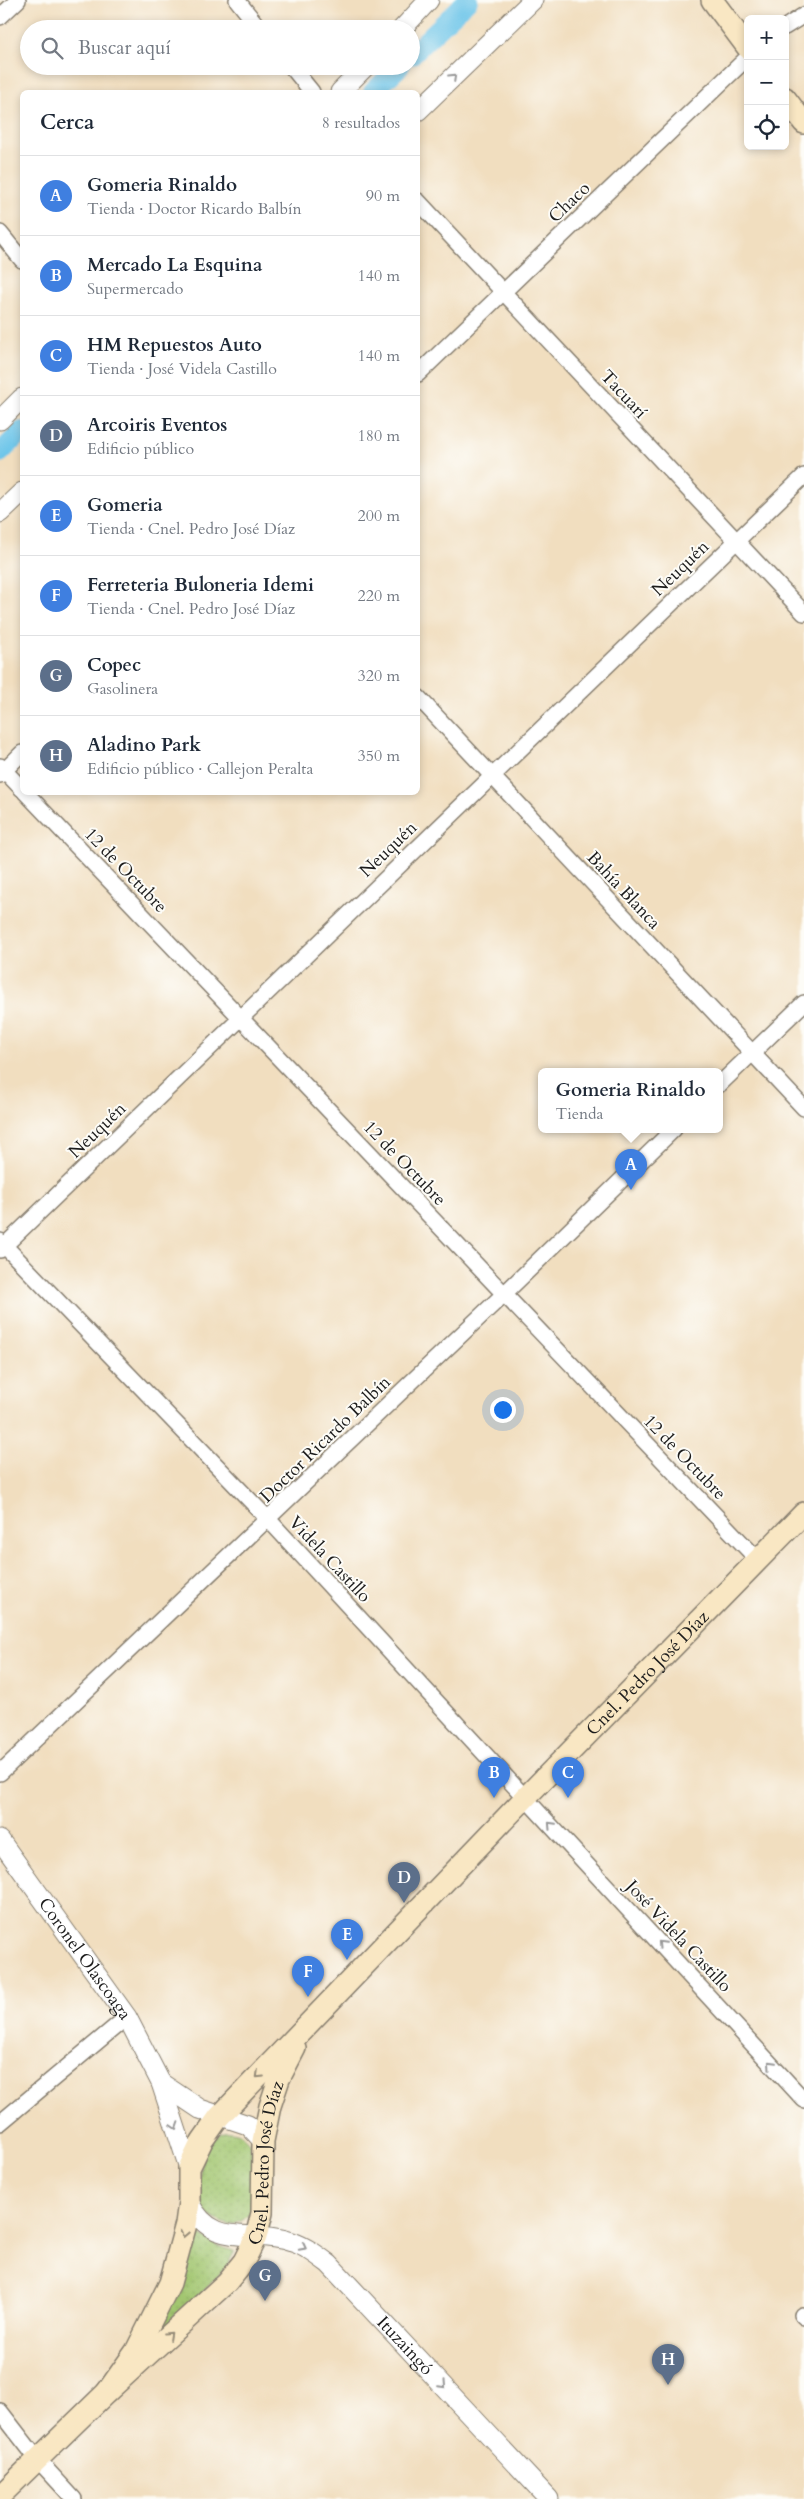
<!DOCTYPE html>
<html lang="es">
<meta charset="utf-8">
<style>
body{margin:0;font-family:Cardo,serif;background:#f2f2f3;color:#1f2937}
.controls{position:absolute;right:15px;top:15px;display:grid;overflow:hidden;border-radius:8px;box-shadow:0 2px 8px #0003}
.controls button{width:45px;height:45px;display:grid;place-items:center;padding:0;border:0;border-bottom:1px solid #e0e1e3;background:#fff;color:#1f2937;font:25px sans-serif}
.you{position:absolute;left:502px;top:1409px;width:18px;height:18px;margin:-12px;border:4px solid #fff;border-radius:50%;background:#1a73e8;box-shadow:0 0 0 8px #1a73e833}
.badge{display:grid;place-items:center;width:32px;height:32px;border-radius:50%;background:#d1495b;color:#fff;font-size:16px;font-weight:700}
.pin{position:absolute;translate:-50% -41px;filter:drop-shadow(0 1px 2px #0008)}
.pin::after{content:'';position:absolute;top:26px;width:18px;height:15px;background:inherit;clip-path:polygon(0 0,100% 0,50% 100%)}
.popup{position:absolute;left:538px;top:1068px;width:185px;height:65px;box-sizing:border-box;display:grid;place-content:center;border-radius:8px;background:#fff;filter:drop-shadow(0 1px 4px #0005);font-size:16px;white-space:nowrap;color:#747a83}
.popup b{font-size:19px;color:#1f2937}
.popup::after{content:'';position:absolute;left:50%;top:100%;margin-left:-10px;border:10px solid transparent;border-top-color:#fff}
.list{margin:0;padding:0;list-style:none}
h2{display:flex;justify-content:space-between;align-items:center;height:65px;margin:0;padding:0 20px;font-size:21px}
h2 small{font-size:16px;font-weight:400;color:#747a83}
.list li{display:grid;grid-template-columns:32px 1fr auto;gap:15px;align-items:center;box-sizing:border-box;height:80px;padding:0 20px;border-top:1px solid #e0e1e3}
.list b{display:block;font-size:19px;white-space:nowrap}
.list p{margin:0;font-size:16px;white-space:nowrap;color:#747a83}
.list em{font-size:16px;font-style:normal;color:#747a83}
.icon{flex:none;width:28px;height:28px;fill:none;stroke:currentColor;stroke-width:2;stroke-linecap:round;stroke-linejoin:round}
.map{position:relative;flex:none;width:804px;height:2499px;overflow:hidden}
.search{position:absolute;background:#fff;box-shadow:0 2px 8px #0003;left:20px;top:20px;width:400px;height:55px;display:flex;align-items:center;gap:12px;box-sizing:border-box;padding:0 18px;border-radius:28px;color:#747a83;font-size:19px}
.panel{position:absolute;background:#fff;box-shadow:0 2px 8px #0003;left:20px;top:90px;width:400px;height:705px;border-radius:8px}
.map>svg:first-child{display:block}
.grass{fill:url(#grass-dots);stroke:#5f7146}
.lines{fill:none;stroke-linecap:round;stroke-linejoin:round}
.canal{stroke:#6bc4e9;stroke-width:20}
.minor-casing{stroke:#867d6e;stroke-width:18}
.tertiary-casing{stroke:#867d6e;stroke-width:21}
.secondary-casing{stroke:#867d6e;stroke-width:24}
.minor{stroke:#fff;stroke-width:15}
.tertiary{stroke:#fff;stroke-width:19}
.secondary{stroke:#f9e7c3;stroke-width:21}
.oneway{stroke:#999}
.oneway2{stroke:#968c78}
.labels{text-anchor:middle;stroke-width:4;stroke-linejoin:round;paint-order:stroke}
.street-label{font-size:18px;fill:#1c1c1c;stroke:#fdfcf7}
</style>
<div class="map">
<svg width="804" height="2499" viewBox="0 0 804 2499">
<defs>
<pattern id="grass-dots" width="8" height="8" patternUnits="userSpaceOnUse" patternTransform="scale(1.25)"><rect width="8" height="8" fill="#a2c670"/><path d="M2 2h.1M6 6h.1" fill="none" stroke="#8baa60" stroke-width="1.8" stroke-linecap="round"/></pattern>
</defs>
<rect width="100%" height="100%" fill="#fdfcf7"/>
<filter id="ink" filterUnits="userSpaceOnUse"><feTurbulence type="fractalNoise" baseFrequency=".02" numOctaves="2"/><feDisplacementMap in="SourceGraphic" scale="10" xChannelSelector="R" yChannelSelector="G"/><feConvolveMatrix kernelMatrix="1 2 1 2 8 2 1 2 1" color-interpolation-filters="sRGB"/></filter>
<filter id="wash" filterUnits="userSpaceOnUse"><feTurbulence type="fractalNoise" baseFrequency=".0096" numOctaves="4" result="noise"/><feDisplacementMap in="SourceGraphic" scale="20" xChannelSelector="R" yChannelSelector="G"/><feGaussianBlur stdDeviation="1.12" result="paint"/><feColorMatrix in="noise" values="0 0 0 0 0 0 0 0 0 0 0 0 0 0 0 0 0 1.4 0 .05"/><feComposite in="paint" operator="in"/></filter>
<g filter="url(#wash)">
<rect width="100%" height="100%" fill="#f1debf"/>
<g class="grass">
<path d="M 223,2132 C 257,2129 254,2160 253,2183 C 253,2191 254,2203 251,2210 C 247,2219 238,2224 229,2225 C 217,2221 204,2216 199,2202 C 198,2199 199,2194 199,2190 C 199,2169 202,2143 223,2132 Z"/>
<path d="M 195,2231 L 217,2246 L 235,2251 L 225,2269 L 143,2353 C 168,2314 184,2276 195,2231 Z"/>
</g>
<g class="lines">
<g class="canal">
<path d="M 411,55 L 468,0"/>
<path d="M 373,92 L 400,66"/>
<path d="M 0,453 L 22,431"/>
</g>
</g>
</g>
<g filter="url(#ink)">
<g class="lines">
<g class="minor-casing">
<g id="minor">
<path d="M 237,0 L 260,29"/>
<path d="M 0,17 L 18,0"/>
<path d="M 785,27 L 804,15"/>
<path d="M 291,66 L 312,92"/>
<path d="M 418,201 L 804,613"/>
<path d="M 0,233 L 22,260"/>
<path d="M 418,374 L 748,57"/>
<path d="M 418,697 L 804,1108"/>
<path d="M 0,766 L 22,789"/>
<path d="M 0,775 L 22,753"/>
<path d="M 25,792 L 758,1560"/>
<path d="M 720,1084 L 804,1003"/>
<path d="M 0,1241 L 268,1519 L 804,2100"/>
<path d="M 0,1250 L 804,476"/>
<path d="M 0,1773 L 504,1294 L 674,1129"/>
<path d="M 0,2123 L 127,2017"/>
<path d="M 802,2315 L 804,2317"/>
<path d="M 0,2411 L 38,2460 L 74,2499"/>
</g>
</g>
<g class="tertiary-casing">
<g id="tertiary">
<path d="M 402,29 L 429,0"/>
<path d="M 340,92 L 366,66"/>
<path d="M 418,111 L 533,0"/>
<path d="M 0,420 L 22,398"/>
<path d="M 0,513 L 22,492"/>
<path id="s1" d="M 0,1840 L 127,2017 L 161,2083 L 189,2168"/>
<path d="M 161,2083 L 200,2109 L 248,2125 L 263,2141"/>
<path id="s2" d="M 189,2202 C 214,2251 250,2227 292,2242 C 305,2246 317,2255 329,2264 L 549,2499"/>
</g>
</g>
<g class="secondary-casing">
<g id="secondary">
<path d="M 712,0 L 748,48"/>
<path d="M 785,98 L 804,123"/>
<path id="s3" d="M 107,2392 L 136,2351 L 170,2283 L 186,2224 L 189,2202 L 189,2168 L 202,2141 L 219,2117 L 526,1797 L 804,1513"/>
<path id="s4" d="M 0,2496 L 107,2392 L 227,2282 L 244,2261 L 256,2237 L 262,2213 L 263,2141 L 270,2106 L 279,2079 L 295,2048"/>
</g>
</g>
<use href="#minor" class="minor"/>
<use href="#tertiary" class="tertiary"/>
<use href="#secondary" class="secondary"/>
</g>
<defs><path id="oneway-chevron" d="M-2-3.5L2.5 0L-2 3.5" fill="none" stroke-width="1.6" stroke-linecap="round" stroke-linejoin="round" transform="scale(1.25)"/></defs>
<g class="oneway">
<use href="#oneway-chevron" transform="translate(453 77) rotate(-44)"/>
<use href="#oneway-chevron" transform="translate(551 1825) rotate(-133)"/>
<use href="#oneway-chevron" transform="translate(661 1944) rotate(-133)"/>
<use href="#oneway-chevron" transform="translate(771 2064) rotate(-133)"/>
<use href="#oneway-chevron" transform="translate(175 2126) rotate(72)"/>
<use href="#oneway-chevron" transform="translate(303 2247) rotate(27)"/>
<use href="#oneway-chevron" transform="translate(443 2385) rotate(47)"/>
</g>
<g class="oneway2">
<use href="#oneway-chevron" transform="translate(259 2075) rotate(136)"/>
<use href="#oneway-chevron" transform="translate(184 2234) rotate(101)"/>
<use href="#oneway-chevron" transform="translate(169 2335) rotate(-43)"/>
</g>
</g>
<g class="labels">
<g class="street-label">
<text transform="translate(569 202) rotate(-44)" y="6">Chaco</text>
<text transform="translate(624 394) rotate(47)" y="6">Tacuarí</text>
<text transform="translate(680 568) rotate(-44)" y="6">Neuquén</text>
<text transform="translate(388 849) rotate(-44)" y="6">Neuquén</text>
<text transform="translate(126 870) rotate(46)" y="6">12 de Octubre</text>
<text transform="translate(624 890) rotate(47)" y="6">Bahía Blanca</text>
<text transform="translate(97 1130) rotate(-44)" y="6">Neuquén</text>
<text transform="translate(405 1163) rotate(46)" y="6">12 de Octubre</text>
<text transform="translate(325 1439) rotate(-44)" y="6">Doctor Ricardo Balbín</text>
<text transform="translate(685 1457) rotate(46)" y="6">12 de Octubre</text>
<text transform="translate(330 1559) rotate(47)" y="6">Videla Castillo</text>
<text dy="6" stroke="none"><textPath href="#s3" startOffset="920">Cnel. Pedro José Díaz</textPath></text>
<text transform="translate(679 1936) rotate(47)" y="6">José Videla Castillo</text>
<text dy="6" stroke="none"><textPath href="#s1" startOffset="146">Coronel Olascoaga</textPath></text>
<text dy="6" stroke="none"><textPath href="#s4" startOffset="441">Cnel. Pedro José Díaz</textPath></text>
<text dy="6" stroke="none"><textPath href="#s2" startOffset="272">Ituzaingó</textPath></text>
</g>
</g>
</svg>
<div class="controls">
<button>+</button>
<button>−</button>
<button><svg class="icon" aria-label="locate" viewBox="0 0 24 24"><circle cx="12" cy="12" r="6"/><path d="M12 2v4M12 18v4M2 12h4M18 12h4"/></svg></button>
</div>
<div class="you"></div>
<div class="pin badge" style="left:631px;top:1190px;background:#3f7fe0">A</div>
<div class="popup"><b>Gomeria Rinaldo</b>Tienda</div>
<div class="pin badge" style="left:494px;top:1798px;background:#3f7fe0">B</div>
<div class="pin badge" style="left:568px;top:1798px;background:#3f7fe0">C</div>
<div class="pin badge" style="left:404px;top:1903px;background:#5c6f8a">D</div>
<div class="pin badge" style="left:347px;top:1960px;background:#3f7fe0">E</div>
<div class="pin badge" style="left:308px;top:1997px;background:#3f7fe0">F</div>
<div class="pin badge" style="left:265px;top:2301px;background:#5c6f8a">G</div>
<div class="pin badge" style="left:668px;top:2385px;background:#5c6f8a">H</div>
<div class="search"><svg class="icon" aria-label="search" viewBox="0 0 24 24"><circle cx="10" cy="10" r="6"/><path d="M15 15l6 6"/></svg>Buscar aquí</div>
<section class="panel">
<h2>Cerca<small>8 resultados</small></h2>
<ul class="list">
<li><span class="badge" style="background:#3f7fe0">A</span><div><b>Gomeria Rinaldo</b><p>Tienda · Doctor Ricardo Balbín</p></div><em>90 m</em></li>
<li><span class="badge" style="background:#3f7fe0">B</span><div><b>Mercado La Esquina</b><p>Supermercado</p></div><em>140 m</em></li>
<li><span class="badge" style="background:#3f7fe0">C</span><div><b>HM Repuestos Auto</b><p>Tienda · José Videla Castillo</p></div><em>140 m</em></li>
<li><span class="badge" style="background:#5c6f8a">D</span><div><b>Arcoiris Eventos</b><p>Edificio público</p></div><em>180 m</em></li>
<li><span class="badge" style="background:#3f7fe0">E</span><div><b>Gomeria</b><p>Tienda · Cnel. Pedro José Díaz</p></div><em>200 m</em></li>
<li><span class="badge" style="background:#3f7fe0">F</span><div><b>Ferreteria Buloneria Idemi</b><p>Tienda · Cnel. Pedro José Díaz</p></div><em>220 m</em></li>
<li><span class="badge" style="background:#5c6f8a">G</span><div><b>Copec</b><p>Gasolinera</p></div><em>320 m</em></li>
<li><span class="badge" style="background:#5c6f8a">H</span><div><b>Aladino Park</b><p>Edificio público · Callejon Peralta</p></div><em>350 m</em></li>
</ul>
</section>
</div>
